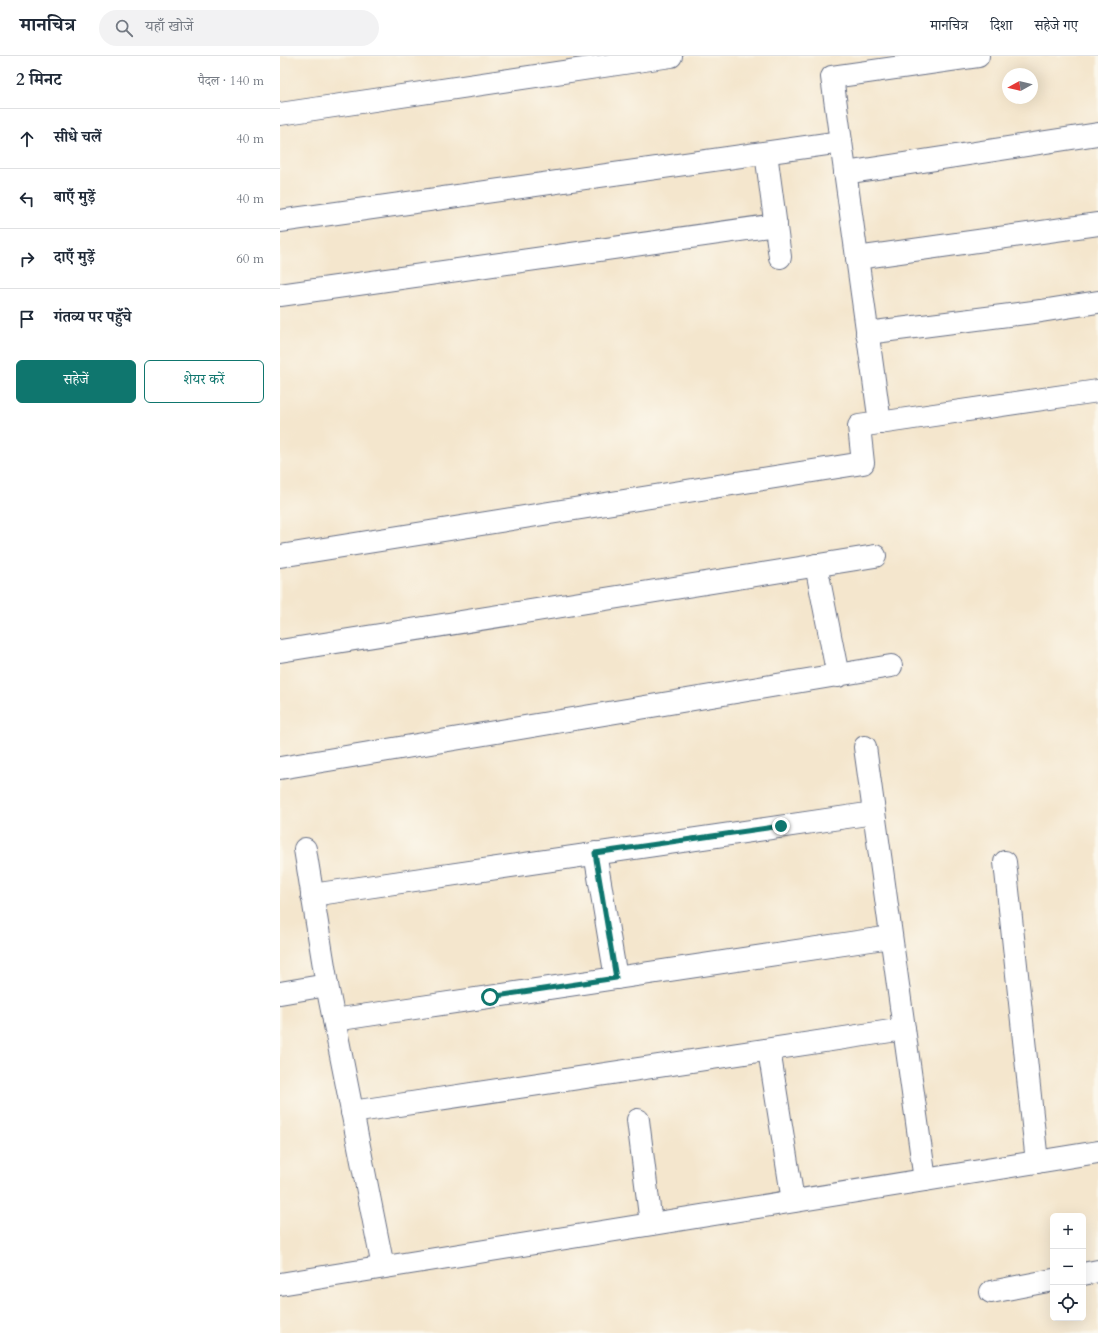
<!DOCTYPE html>
<html lang="hi">
<meta charset="utf-8">
<style>
body{margin:0;font-family:Cardo,"Noto Serif Devanagari",serif;background:#f2f2f3;color:#1f2937}
.controls{position:absolute;right:12px;bottom:12px;display:grid;overflow:hidden;border-radius:6px;box-shadow:0 4px 16px #0002}
.controls button{width:36px;height:36px;display:grid;place-items:center;padding:0;border:0;border-bottom:1px solid #e0e1e3;background:#fff;color:#1f2937;font:20px sans-serif}
.compass{position:absolute;left:722px;top:12px;width:36px;height:36px;border-radius:50%;background:#fff;box-shadow:0 4px 16px #0002;rotate:262deg}
.stop{position:absolute;width:12px;height:12px;margin:-9px;border:3px solid #0f766e;border-radius:50%;background:#fff}
.stop.end{background:#0f766e;border-color:#fff;box-shadow:0 1px 4px #0008}
.list{margin:0;padding:0;list-style:none}
h2{display:flex;justify-content:space-between;align-items:center;height:52px;margin:0;padding:0 16px;font-size:17px}
h2 small{font-size:13px;font-weight:400;color:#747a83}
.list li{display:grid;grid-template-columns:26px 1fr auto;gap:12px;align-items:center;box-sizing:border-box;height:60px;padding:0 16px;border-top:1px solid #e0e1e3}
.list b{display:block;font-size:15px;white-space:nowrap}
.list em{font-size:13px;font-style:normal;color:#747a83}
.actions{display:flex;gap:8px;padding:12px 16px}
.actions a{flex:1;padding:9px 0;border:1px solid #0f766e;border-radius:6px;text-align:center;font-size:14px;color:#0f766e}
.actions .main{background:#0f766e;color:#fff}
.icon{flex:none;width:22px;height:22px;fill:none;stroke:currentColor;stroke-width:2;stroke-linecap:round;stroke-linejoin:round}
.map{position:relative;flex:none;width:818px;height:1277px;overflow:hidden}
header{display:flex;align-items:center;gap:24px;box-sizing:border-box;height:56px;padding:0 20px;background:#fff;border-bottom:1px solid #e0e1e3}
header strong{font-size:19px}
nav{display:flex;gap:22px;margin-inline-start:auto;font-size:14px}
.search{width:280px;height:36px;background:#f2f2f3;display:flex;align-items:center;gap:10px;box-sizing:border-box;padding:0 14px;border-radius:22px;color:#747a83;font-size:15px}
main{display:flex}
aside{flex:1;background:#fff}
.map>svg:first-child{display:block}
.lines{fill:none;stroke-linecap:round;stroke-linejoin:round}
.street-casing{stroke:#676f85;stroke-width:24}
.street{stroke:#fff;stroke-width:22}
.route{stroke:#0f766e;stroke-width:5}
</style>
<header>
<strong>मानचित्र</strong>
<div class="search"><svg class="icon" aria-label="search" viewBox="0 0 24 24"><circle cx="10" cy="10" r="6"/><path d="M15 15l6 6"/></svg>यहाँ खोजें</div>
<nav><a>मानचित्र</a><a>दिशा</a><a>सहेजे गए</a></nav>
</header>
<main>
<aside>
<h2>2 मिनट<small>पैदल · 140 m</small></h2>
<ul class="list">
<li><svg class="icon" aria-label="ahead" viewBox="0 0 24 24"><path d="M12 20V5M6 11l6-6 6 6"/></svg><div><b>सीधे चलें</b></div><em>40 m</em></li>
<li><svg class="icon" aria-label="left" viewBox="0 0 24 24"><path d="M17 20v-9H6M10 6l-5 5 5 5"/></svg><div><b>बाएँ मुड़ें</b></div><em>40 m</em></li>
<li><svg class="icon" aria-label="right" viewBox="0 0 24 24"><path d="M7 20v-9h11M14 6l5 5-5 5"/></svg><div><b>दाएँ मुड़ें</b></div><em>60 m</em></li>
<li><svg class="icon" aria-label="arrive" viewBox="0 0 24 24"><path d="M6 21V4h12l-3 4 3 4H6"/></svg><div><b>गंतव्य पर पहुँचे</b></div></li>
</ul>
<div class="actions"><a class="main">सहेजें</a><a>शेयर करें</a></div>
</aside>
<div class="map">
<svg width="818" height="1277" viewBox="0 0 818 1277">
<rect width="100%" height="100%" fill="#fbf7ec"/>
<filter id="ink" filterUnits="userSpaceOnUse"><feTurbulence type="fractalNoise" baseFrequency=".025" numOctaves="2"/><feDisplacementMap in="SourceGraphic" scale="8" xChannelSelector="R" yChannelSelector="G"/><feConvolveMatrix kernelMatrix="1 2 1 2 8 2 1 2 1" color-interpolation-filters="sRGB"/></filter>
<filter id="wash" filterUnits="userSpaceOnUse"><feTurbulence type="fractalNoise" baseFrequency=".012" numOctaves="4" result="noise"/><feDisplacementMap in="SourceGraphic" scale="16" xChannelSelector="R" yChannelSelector="G"/><feGaussianBlur stdDeviation="0.9" result="paint"/><feColorMatrix in="noise" values="0 0 0 0 0 0 0 0 0 0 0 0 0 0 0 0 0 1.4 0 .05"/><feComposite in="paint" operator="in"/></filter>
<g filter="url(#wash)">
<rect width="100%" height="100%" fill="#f4e6cd"/>
</g>
<g filter="url(#ink)">
<g class="lines">
<g class="street-casing">
<g id="street">
<path d="M 0,58 L 391,0"/>
<path d="M 486,97 L 500,201"/>
<path d="M 565,117 L 818,78"/>
<path d="M 0,165 L 561,86"/>
<path d="M 577,202 L 818,168"/>
<path d="M 0,239 L 496,169"/>
<path d="M 587,277 L 761,255 L 818,246"/>
<path d="M 600,367 L 552,21 L 698,0"/>
<path d="M 0,500 L 583,407 L 579,370 L 818,335"/>
<path d="M 536,509 L 558,620"/>
<path d="M 0,595 L 595,500"/>
<path d="M 585,691 L 645,1124"/>
<path d="M 0,712 L 611,610"/>
<path d="M 25,793 L 47,929 L 103,1211"/>
<path d="M 315,797 L 336,922"/>
<path d="M 725,806 L 757,1106"/>
<path d="M 32,839 L 594,757"/>
<path d="M 0,937 L 47,929"/>
<path d="M 54,964 L 611,881"/>
<path d="M 489,994 L 513,1145"/>
<path d="M 72,1056 L 624,973"/>
<path d="M 358,1064 L 371,1168"/>
<path d="M 803,1218 L 818,1215"/>
<path d="M 0,1228 L 818,1096"/>
<path d="M 711,1236 L 773,1224"/>
</g>
</g>
<use href="#street" class="street"/>
</g>
</g>
<g class="lines" filter="url(#ink)">
<path class="route" d="M 210,941 L 336,922 L 315,797 L 501,770"/>
</g>
</svg>
<div class="controls">
<button>+</button>
<button>−</button>
<button><svg class="icon" aria-label="locate" viewBox="0 0 24 24"><circle cx="12" cy="12" r="6"/><path d="M12 2v4M12 18v4M2 12h4M18 12h4"/></svg></button>
</div>
<svg class="compass" viewBox="-18 -18 36 36"><path d="M0-13l5 13h-10z" fill="#e53935"/><path d="M0 13l5-13h-10z" fill="#747a83"/></svg>
<div class="stop" style="left:210px;top:941px"></div>
<div class="stop end" style="left:501px;top:770px"></div>
</div>
</main>
